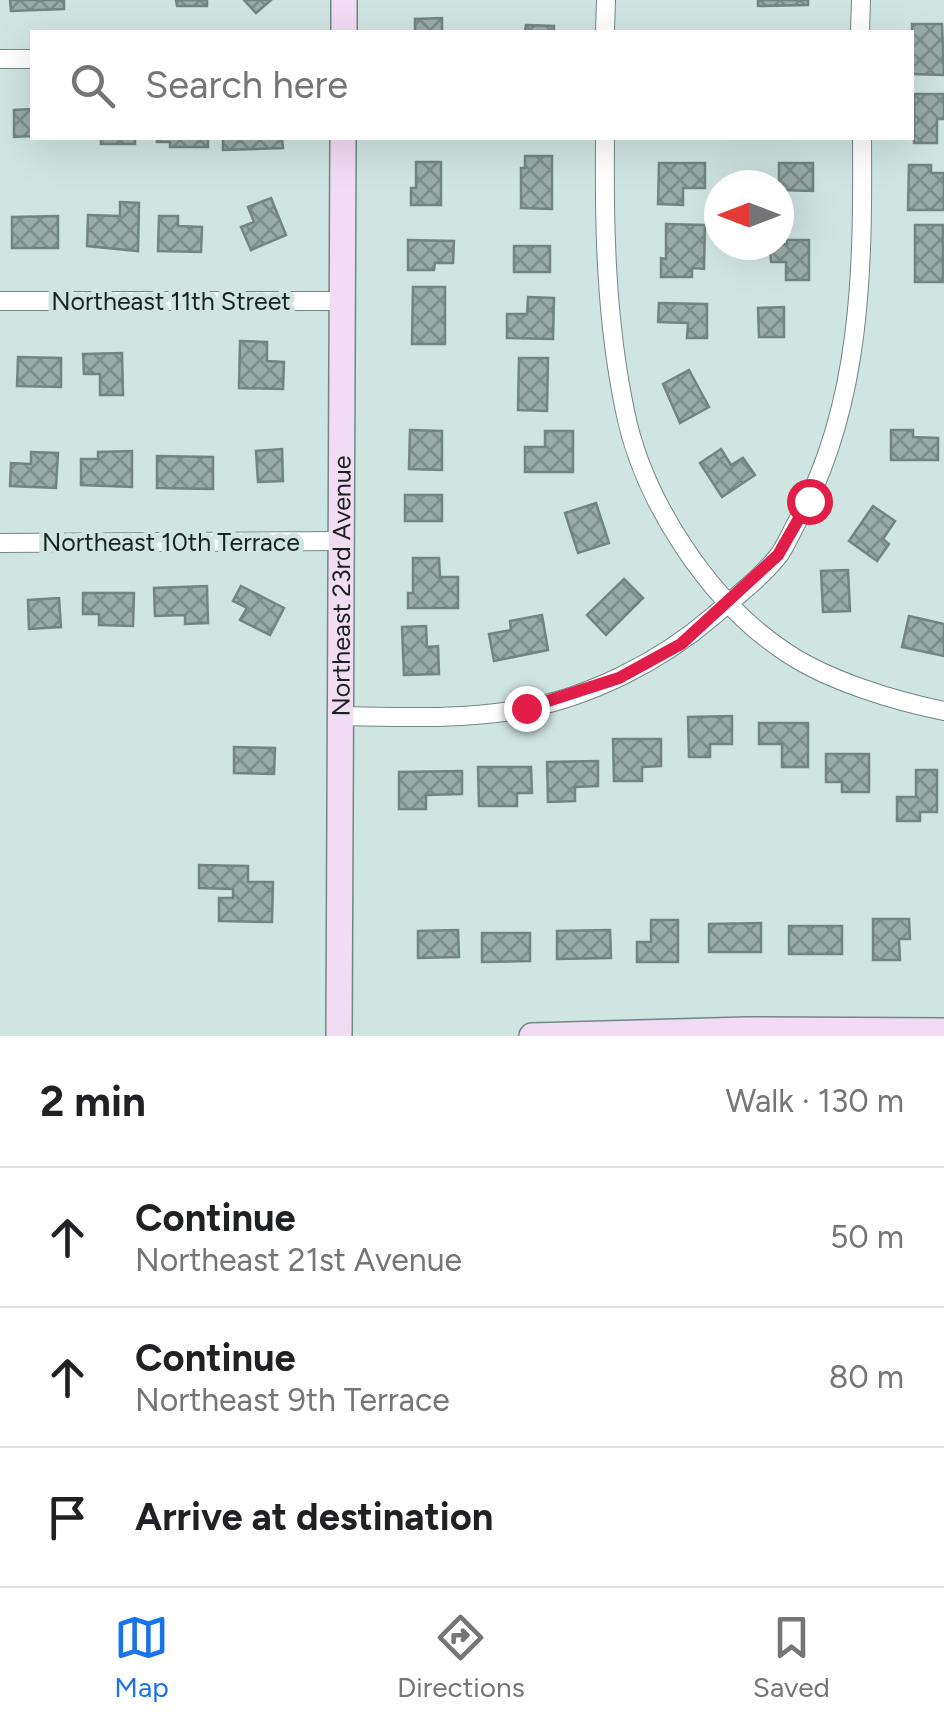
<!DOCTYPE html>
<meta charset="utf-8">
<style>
body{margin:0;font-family:Figtree,sans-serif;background:#f2f2f2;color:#202124}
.compass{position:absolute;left:704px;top:170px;width:90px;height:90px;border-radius:50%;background:#fff;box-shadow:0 10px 40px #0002;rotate:270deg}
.stop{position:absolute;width:30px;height:30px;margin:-22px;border:8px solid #e11d48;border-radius:50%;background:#fff}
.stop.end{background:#e11d48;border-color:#fff;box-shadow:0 2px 10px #0008}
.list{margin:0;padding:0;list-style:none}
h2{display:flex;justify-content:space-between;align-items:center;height:130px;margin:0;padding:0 40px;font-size:42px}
h2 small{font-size:32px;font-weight:400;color:#757577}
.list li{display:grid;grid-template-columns:65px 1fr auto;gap:30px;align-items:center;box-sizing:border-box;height:140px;padding:0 40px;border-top:2px solid #e0e0e0}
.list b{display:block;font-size:38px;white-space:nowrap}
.list p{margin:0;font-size:32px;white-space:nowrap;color:#757577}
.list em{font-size:32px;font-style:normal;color:#757577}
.icon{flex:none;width:55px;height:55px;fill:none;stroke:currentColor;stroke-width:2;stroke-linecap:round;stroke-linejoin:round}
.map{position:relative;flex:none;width:944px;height:1036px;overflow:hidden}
.search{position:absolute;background:#fff;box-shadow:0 10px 40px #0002;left:30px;right:30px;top:30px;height:110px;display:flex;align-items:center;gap:25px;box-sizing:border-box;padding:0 35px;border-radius:0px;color:#757577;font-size:38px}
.sheet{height:550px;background:#fff}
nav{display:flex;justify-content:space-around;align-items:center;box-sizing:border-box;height:140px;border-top:2px solid #e0e0e0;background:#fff;font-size:28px;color:#757577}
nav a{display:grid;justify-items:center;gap:5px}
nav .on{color:#1a73e8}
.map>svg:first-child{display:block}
.building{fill:url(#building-cross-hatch);stroke:#718581;stroke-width:2.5}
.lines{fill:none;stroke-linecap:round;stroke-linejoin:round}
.street-casing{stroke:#738683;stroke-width:20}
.secondary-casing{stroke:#738683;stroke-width:28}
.street{stroke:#fff;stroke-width:18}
.secondary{stroke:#f2dcf3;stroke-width:25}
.route{stroke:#e11d48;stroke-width:12}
.labels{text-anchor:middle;stroke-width:10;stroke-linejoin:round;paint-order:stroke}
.street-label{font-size:25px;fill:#1a2221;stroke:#cfe5e1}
</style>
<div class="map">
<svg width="944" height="1036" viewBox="0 0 944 1036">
<defs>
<pattern id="building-cross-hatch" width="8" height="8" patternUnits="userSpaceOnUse" patternTransform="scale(2.5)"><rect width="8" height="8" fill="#98aca9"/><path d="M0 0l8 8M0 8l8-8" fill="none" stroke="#7b8c89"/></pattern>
</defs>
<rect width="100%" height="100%" fill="#cfe5e1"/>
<g class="building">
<path d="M 10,0 L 64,0 L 64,9 L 11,11 Z"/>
<path d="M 176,0 L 207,0 L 207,6 L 177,6 Z"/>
<path d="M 244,0 L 271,0 L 256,13 Z"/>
<path d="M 758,0 L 808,0 L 808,5 L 758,6 Z"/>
<path d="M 442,18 L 442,32 L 415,32 L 415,19 Z"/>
<path d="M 912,24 L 942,24 L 944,75 L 912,74 Z"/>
<path d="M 526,25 L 554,26 L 554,32 L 525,32 Z"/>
<path d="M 914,94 L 944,94 L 944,119 L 937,119 L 937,143 L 914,143 Z"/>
<path d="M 32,109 L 32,136 L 14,137 L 14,110 Z"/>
<rect x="101" y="138" width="34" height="6"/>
<path d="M 157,138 L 208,138 L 208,147 L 170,147 L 170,142 L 157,142 Z"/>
<path d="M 223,138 L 282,138 L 283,148 L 223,150 Z"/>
<path d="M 525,156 L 552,156 L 552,209 L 521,208 L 521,168 L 525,168 Z"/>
<path d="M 416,162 L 441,162 L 441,205 L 411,205 L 411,188 L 416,188 Z"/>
<path d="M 659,163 L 705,163 L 705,188 L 683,188 L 683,205 L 658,204 Z"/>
<path d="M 779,163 L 813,163 L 813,191 L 779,190 Z"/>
<path d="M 909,165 L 931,165 L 931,173 L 944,173 L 944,210 L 908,210 Z"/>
<path d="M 271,198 L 286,235 L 251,250 L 241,227 L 254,222 L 248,207 Z"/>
<path d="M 120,202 L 139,203 L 138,251 L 87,246 L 88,215 L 120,216 Z"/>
<path d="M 58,216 L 58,248 L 12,248 L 12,217 Z"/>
<path d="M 159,216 L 178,216 L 178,226 L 202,227 L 201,252 L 158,251 Z"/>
<path d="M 666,224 L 705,225 L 704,269 L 692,268 L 692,277 L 661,277 L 661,258 L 666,259 Z"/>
<rect x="915" y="225" width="28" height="57"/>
<path d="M 408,240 L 454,241 L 453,263 L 435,263 L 434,270 L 408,270 Z"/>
<path d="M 787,240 L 809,240 L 809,280 L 786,280 L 786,262 L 771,262 L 770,245 L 787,244 Z"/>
<rect x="514" y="246" width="36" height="26"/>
<path d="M 413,287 L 445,287 L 445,344 L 412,344 Z"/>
<path d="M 528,297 L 554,298 L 553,339 L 507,338 L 507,314 L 527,314 Z"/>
<path d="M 659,303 L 707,304 L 707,338 L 687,338 L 688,323 L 658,322 Z"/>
<path d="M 784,307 L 784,337 L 759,337 L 758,308 Z"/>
<path d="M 240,341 L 267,342 L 267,361 L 284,362 L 283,389 L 239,388 Z"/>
<path d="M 122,353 L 123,395 L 100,395 L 100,374 L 84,374 L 83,354 Z"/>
<path d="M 18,357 L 61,358 L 61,387 L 17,386 Z"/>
<path d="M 519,358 L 548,358 L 547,411 L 518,410 Z"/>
<path d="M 689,370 L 709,407 L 680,423 L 663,384 Z"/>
<path d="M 410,430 L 442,431 L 442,470 L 409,469 Z"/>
<path d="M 891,430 L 913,430 L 913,437 L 938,438 L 938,460 L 891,460 Z"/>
<path d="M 545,431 L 573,431 L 573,472 L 525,472 L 525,447 L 545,447 Z"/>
<path d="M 282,449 L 283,481 L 258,482 L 256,451 Z"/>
<path d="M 721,449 L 731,465 L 743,458 L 755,475 L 722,497 L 700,463 Z"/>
<path d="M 132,451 L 132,487 L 81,485 L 81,459 L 98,459 L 98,452 Z"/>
<path d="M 31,452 L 58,453 L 56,488 L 10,486 L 11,463 L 31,464 Z"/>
<path d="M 157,456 L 213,457 L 213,489 L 157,488 Z"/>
<rect x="405" y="495" width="37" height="26"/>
<path d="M 596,503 L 609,543 L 578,553 L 565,513 Z"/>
<path d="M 873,506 L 895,521 L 883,539 L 889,544 L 877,561 L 849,541 Z"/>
<path d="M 413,558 L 439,558 L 440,577 L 458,577 L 458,608 L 408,608 L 408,593 L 413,593 Z"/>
<path d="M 848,570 L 850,611 L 823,612 L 821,571 Z"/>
<path d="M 624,579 L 643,598 L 606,635 L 587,615 Z"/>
<path d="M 207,586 L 208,623 L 185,624 L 185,615 L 155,616 L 154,588 Z"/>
<path d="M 241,586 L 284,608 L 270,635 L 240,620 L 247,608 L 233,601 Z"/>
<path d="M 83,593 L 134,593 L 133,626 L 99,625 L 99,614 L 83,614 Z"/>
<path d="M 59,598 L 61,627 L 29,629 L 28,600 Z"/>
<path d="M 542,615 L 548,650 L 494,661 L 489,634 L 511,630 L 510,621 Z"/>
<path d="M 909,616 L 944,624 L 944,656 L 902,647 Z"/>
<path d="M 426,626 L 427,647 L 438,646 L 439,674 L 404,675 L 402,627 Z"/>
<path d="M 732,716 L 732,744 L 710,744 L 710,757 L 689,757 L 688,717 Z"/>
<path d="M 759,723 L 808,723 L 808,767 L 782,767 L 782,744 L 759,744 Z"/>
<path d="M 613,739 L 661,739 L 661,766 L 642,767 L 642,781 L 614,781 Z"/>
<path d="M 234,747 L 275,748 L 274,774 L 234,773 Z"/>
<path d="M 826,754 L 869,754 L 869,792 L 842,792 L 842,782 L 826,782 Z"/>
<path d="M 598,761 L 598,786 L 575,787 L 575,801 L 548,802 L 547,762 Z"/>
<path d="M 478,767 L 531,767 L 532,793 L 517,793 L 517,806 L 479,806 Z"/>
<path d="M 916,770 L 937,770 L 937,812 L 920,812 L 920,821 L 897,821 L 897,797 L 916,797 Z"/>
<path d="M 462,771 L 462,794 L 426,795 L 426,809 L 399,809 L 399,772 Z"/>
<path d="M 199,865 L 248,866 L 248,882 L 273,882 L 272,922 L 219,921 L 219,898 L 233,898 L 233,889 L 199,888 Z"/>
<path d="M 873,919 L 909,919 L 910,939 L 899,939 L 900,960 L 873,960 Z"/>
<path d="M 651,920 L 678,920 L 678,962 L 637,962 L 637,942 L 651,942 Z"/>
<path d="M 761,923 L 761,952 L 709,952 L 709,924 Z"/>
<rect x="789" y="926" width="53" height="28"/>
<path d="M 458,930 L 459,957 L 418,958 L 418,931 Z"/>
<path d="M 610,930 L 611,958 L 557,959 L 557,931 Z"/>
<path d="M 482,933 L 530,933 L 530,961 L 482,962 Z"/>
</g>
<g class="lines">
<g class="street-casing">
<g id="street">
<path d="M 605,32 L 606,0"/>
<path d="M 860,32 L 861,0"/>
<path d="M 0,59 L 32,59"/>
<path d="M 605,138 C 604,229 606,320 625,411 C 643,501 710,603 787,653 C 829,681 895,701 944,711"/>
<path d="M 0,301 L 342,301"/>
<path d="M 0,543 L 342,541"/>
<path d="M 341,716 C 401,717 464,720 523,709 C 590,697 661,661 712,617 C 734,598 761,578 779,555 C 786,545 791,533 797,522 C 862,405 863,268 862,138"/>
</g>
</g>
<g class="secondary-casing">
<g id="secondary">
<path d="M 344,32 L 344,0"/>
<path id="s1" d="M 339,1036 L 343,138"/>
<path d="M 532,1036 L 747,1030 L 944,1031"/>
</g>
</g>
<use href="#street" class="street"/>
<use href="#secondary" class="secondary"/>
</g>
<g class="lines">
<path class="route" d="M 526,708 L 619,678 L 681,644 L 778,555 L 809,501"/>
</g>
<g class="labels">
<g class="street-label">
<text x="171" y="310">Northeast 11th Street</text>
<text x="171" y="551">Northeast 10th Terrace</text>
<text dy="9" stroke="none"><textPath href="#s1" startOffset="450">Northeast 23rd Avenue</textPath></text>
</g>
</g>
</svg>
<svg class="compass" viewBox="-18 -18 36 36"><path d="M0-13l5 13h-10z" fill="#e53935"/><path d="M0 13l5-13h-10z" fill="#757577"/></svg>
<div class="stop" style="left:809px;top:501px"></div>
<div class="stop end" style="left:526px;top:708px"></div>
<div class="search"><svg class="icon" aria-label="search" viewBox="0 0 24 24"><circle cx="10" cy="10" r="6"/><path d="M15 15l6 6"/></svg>Search here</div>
</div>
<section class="sheet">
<h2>2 min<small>Walk · 130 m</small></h2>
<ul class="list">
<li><svg class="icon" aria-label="ahead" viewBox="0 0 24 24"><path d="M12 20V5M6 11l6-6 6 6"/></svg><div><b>Continue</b><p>Northeast 21st Avenue</p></div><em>50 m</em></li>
<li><svg class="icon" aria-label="ahead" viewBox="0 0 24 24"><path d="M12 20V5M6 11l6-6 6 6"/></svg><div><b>Continue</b><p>Northeast 9th Terrace</p></div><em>80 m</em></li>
<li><svg class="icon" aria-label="arrive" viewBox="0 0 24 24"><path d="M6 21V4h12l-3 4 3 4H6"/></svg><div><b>Arrive at destination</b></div></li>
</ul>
</section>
<nav>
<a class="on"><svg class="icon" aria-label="map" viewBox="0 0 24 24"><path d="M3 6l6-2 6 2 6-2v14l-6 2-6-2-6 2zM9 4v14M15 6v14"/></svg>Map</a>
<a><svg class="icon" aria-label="directions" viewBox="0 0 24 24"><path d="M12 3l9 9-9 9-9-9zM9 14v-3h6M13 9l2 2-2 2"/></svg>Directions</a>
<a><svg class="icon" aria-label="saved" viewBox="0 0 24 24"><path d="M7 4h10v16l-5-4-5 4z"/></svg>Saved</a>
</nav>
